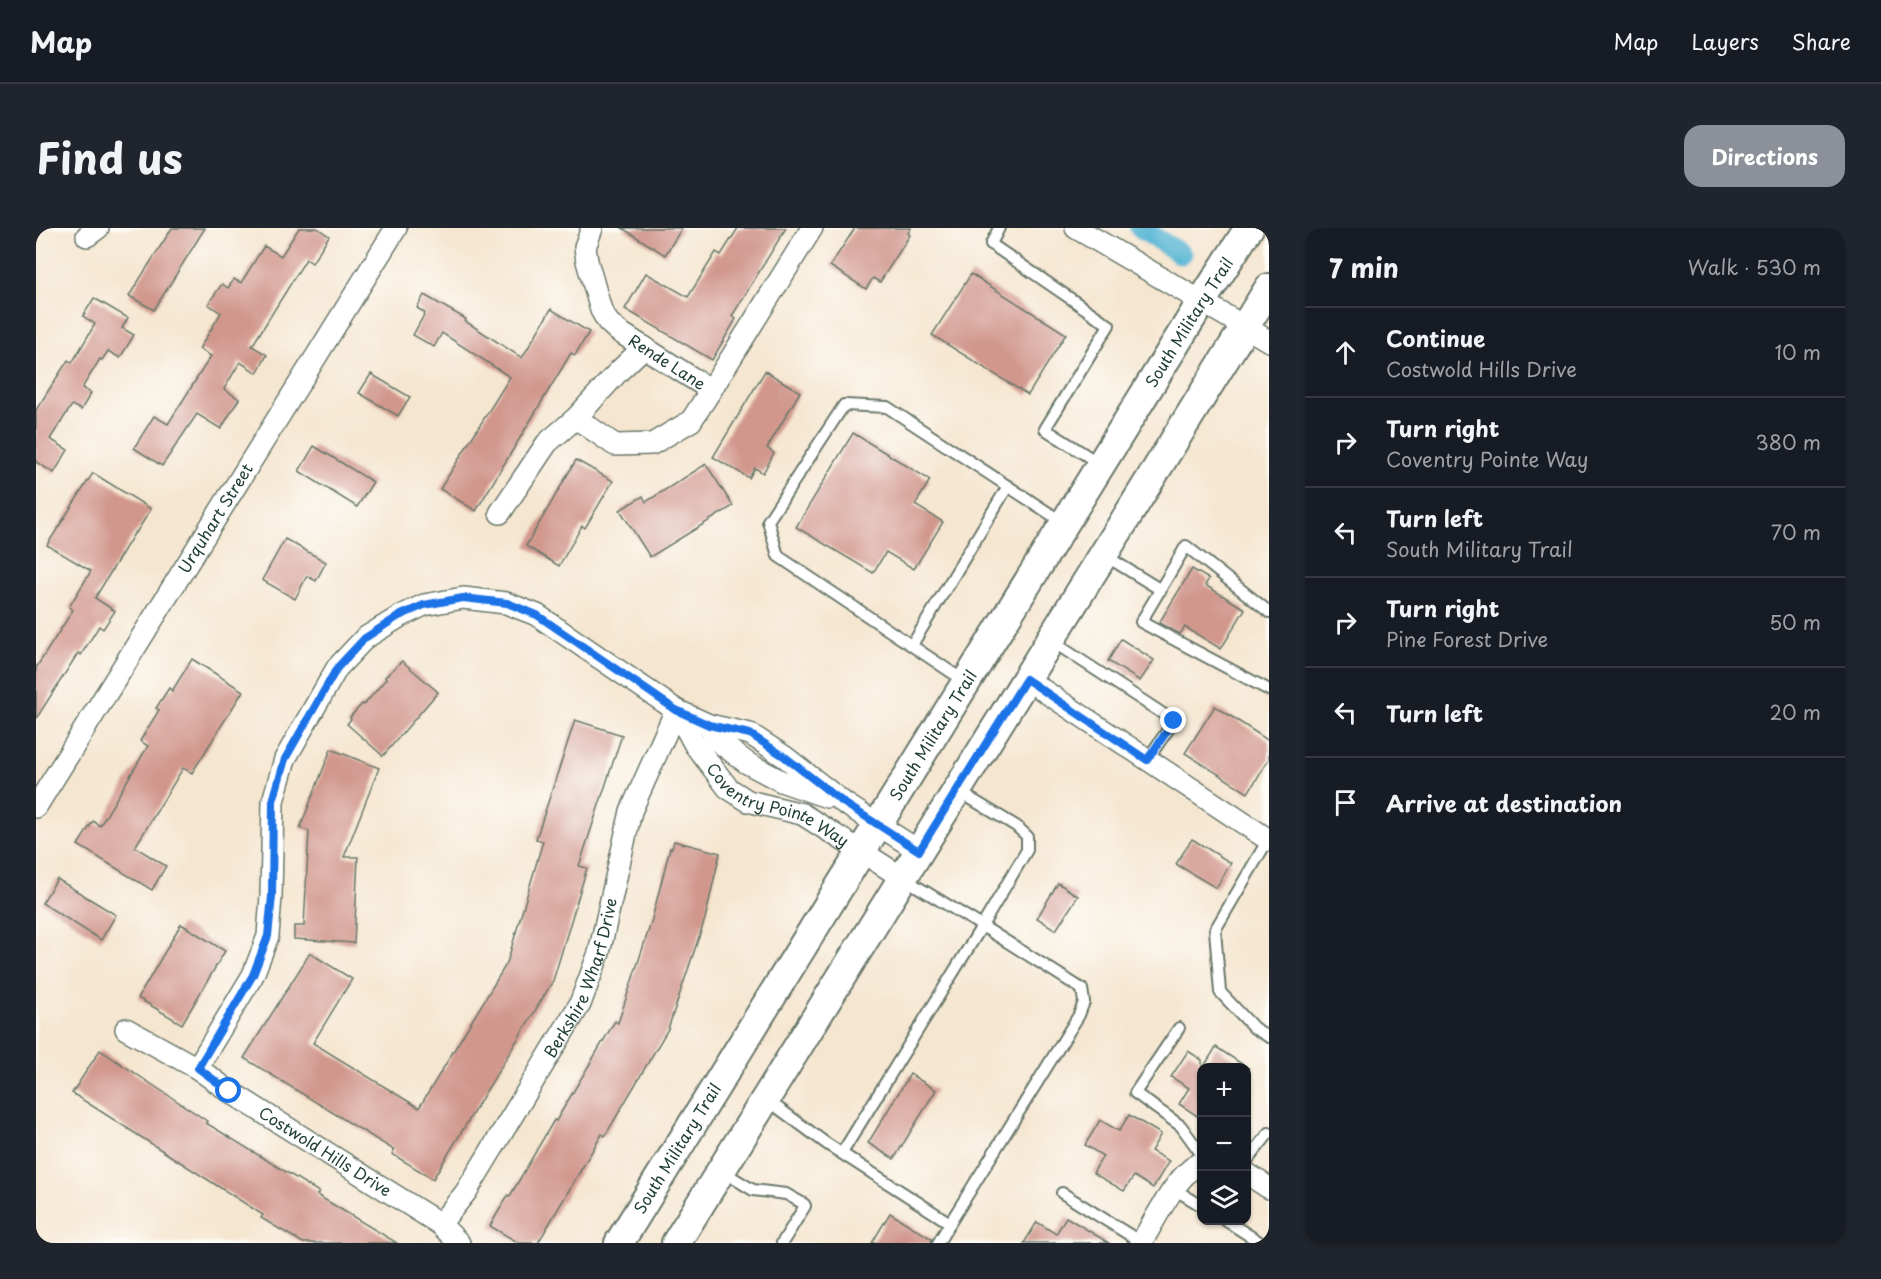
<!DOCTYPE html>
<meta charset="utf-8">
<style>
body{margin:0;font-family:"Playpen Sans",sans-serif;background:#20242c;color:#f1f3f6}
.controls{position:absolute;right:18px;bottom:18px;display:grid;overflow:hidden;border-radius:12px;box-shadow:0 2px 4px #0004}
.controls button{width:54px;height:54px;display:grid;place-items:center;padding:0;border:0;border-bottom:2px solid #363941;background:#171b24;color:#f1f3f6;font:30px sans-serif}
.stop{position:absolute;width:18px;height:18px;margin:-14px;border:4px solid #1a73e8;border-radius:50%;background:#fff}
.stop.end{background:#1a73e8;border-color:#fff;box-shadow:0 2px 6px #0008}
.list{margin:0;padding:0;list-style:none}
h2{display:flex;justify-content:space-between;align-items:center;height:78px;margin:0;padding:0 24px;font-size:26px}
h2 small{font-size:20px;font-weight:400;color:#9ea1a6}
.list li{display:grid;grid-template-columns:39px 1fr auto;gap:18px;align-items:center;box-sizing:border-box;height:90px;padding:0 24px;border-top:2px solid #363941}
.list b{display:block;font-size:22px;white-space:nowrap}
.list p{margin:0;font-size:20px;white-space:nowrap;color:#9ea1a6}
.list em{font-size:20px;font-style:normal;color:#9ea1a6}
.icon{flex:none;width:33px;height:33px;fill:none;stroke:currentColor;stroke-width:2;stroke-linecap:round;stroke-linejoin:round}
.map{position:relative;flex:none;width:1233px;height:1015px;overflow:hidden;border-radius:18px}
header{display:flex;align-items:center;gap:36px;box-sizing:border-box;height:84px;padding:0 30px;background:#171b24;border-bottom:2px solid #363941}
header strong{font-size:28px}
nav{display:flex;gap:33px;margin-inline-start:auto;font-size:21px}
.intro{display:flex;align-items:center;justify-content:space-between;box-sizing:border-box;height:144px;padding:0 36px}
h1{margin:0;font-size:42px}
.button{padding:15px 27px;border-radius:18px;background:#8c9099;color:#fff;font-size:21px;font-weight:700}
main{display:flex;gap:36px;padding:0 36px}
aside{flex:1;background:#171b24;border-radius:18px;box-shadow:0 2px 4px #0004}
.map>svg:first-child{display:block}
.lines{fill:none;stroke-linecap:round;stroke-linejoin:round}
.canal{stroke:#55b5d4;stroke-width:21}
.building{fill:#d1978d}
.lane-casing{stroke:#6a786b;stroke-width:14}
.street-casing{stroke:#6a786b;stroke-width:24}
.secondary-casing{stroke:#6a786b;stroke-width:32}
.lane{stroke:#fff;stroke-width:10}
.street{stroke:#fff;stroke-width:21}
.secondary{stroke:#fff;stroke-width:28}
.route{stroke:#1a73e8;stroke-width:8}
.labels{text-anchor:middle;stroke-width:4.5;stroke-linejoin:round;paint-order:stroke}
.street-label{font-size:16px;fill:#1f3d34;stroke:#fdfcf7}
</style>
<header>
<strong>Map</strong>
<nav><a>Map</a><a>Layers</a><a>Share</a></nav>
</header>
<div class="intro"><h1>Find us</h1><a class="button">Directions</a></div>
<main>
<div class="map">
<svg width="1233" height="1015" viewBox="0 0 1233 1015">
<rect width="100%" height="100%" fill="#fdfcf7"/>
<filter id="ink" filterUnits="userSpaceOnUse"><feTurbulence type="fractalNoise" baseFrequency=".0167" numOctaves="2"/><feDisplacementMap in="SourceGraphic" scale="12" xChannelSelector="R" yChannelSelector="G"/><feConvolveMatrix kernelMatrix="1 2 1 2 8 2 1 2 1" color-interpolation-filters="sRGB"/></filter>
<filter id="wash" filterUnits="userSpaceOnUse"><feTurbulence type="fractalNoise" baseFrequency=".008" numOctaves="4" result="noise"/><feDisplacementMap in="SourceGraphic" scale="24" xChannelSelector="R" yChannelSelector="G"/><feGaussianBlur stdDeviation="1.35" result="paint"/><feColorMatrix in="noise" values="0 0 0 0 0 0 0 0 0 0 0 0 0 0 0 0 0 1.4 0 .05"/><feComposite in="paint" operator="in"/></filter>
<g filter="url(#wash)">
<rect width="100%" height="100%" fill="#f5e6d0"/>
<g class="lines">
<path class="canal" d="M 1104,0 L 1145,26"/>
</g>
<g id="blocks">
<g class="building">
<path d="M 136,0 L 169,0 L 118,82 L 93,68 Z"/>
<path d="M 263,0 L 281,0 L 293,8 L 276,35 L 270,31 L 216,118 L 231,127 L 221,145 L 204,134 L 188,161 L 203,171 L 185,201 L 161,186 L 126,238 L 98,220 L 118,188 L 132,196 L 175,128 L 163,121 L 185,85 L 172,76 L 186,56 L 192,60 L 198,51 L 205,55 L 228,18 L 245,28 Z"/>
<path d="M 586,0 L 646,0 L 629,27 Z"/>
<path d="M 702,0 L 750,0 L 696,88 L 700,91 L 676,132 L 589,81 L 610,45 L 652,69 L 680,24 L 685,27 Z"/>
<path d="M 819,0 L 875,0 L 872,5 L 874,7 L 844,54 L 837,50 L 830,61 L 794,38 Z"/>
<path d="M 935,46 L 1030,106 L 992,167 L 896,107 Z"/>
<path d="M 388,67 L 430,91 L 429,93 L 486,130 L 515,81 L 553,104 L 539,127 L 535,125 L 440,283 L 404,261 L 474,149 L 406,105 L 398,119 L 377,107 L 389,85 L 381,80 Z"/>
<path d="M 58,70 L 92,90 L 86,100 L 98,107 L 84,130 L 72,123 L 66,132 L 64,131 L 46,160 L 55,165 L 45,182 L 36,177 L 14,211 L 32,222 L 18,245 L 0,234 L 0,182 L 32,132 L 36,135 L 59,96 L 47,88 Z"/>
<path d="M 729,143 L 764,164 L 731,220 L 738,225 L 727,245 L 719,240 L 713,250 L 677,229 Z"/>
<path d="M 335,146 L 374,169 L 362,188 L 323,165 Z"/>
<path d="M 817,205 L 894,252 L 879,277 L 907,294 L 878,341 L 850,324 L 837,345 L 760,299 Z"/>
<path d="M 278,218 L 337,254 L 321,279 L 263,243 Z"/>
<path d="M 540,232 L 577,253 L 549,300 L 546,298 L 523,338 L 490,318 Z"/>
<path d="M 670,236 L 697,278 L 614,329 L 584,282 L 607,268 L 610,274 Z"/>
<path d="M 57,245 L 115,281 L 100,305 L 99,304 L 59,370 L 79,383 L 67,401 L 63,398 L 45,427 L 42,425 L 0,491 L 0,440 L 37,382 L 33,379 L 55,343 L 11,317 Z"/>
<path d="M 249,311 L 290,334 L 280,353 L 271,348 L 259,371 L 226,352 Z"/>
<path d="M 1156,341 L 1173,351 L 1169,357 L 1209,381 L 1185,421 L 1149,399 L 1144,406 L 1123,395 Z"/>
<path d="M 1085,411 L 1118,432 L 1104,453 L 1072,433 Z"/>
<path d="M 156,431 L 207,463 L 156,545 L 147,540 L 99,619 L 130,638 L 116,662 L 42,617 L 57,593 L 64,598 L 112,518 L 104,513 L 123,482 L 120,480 L 133,460 L 136,463 Z"/>
<path d="M 366,433 L 402,464 L 347,528 L 311,496 L 315,491 L 314,489 L 326,476 L 328,477 L 350,451 L 349,449 Z"/>
<path d="M 1179,478 L 1233,513 L 1233,531 L 1212,565 L 1149,525 Z"/>
<path d="M 539,492 L 586,507 L 543,638 L 551,640 L 517,753 L 397,951 L 356,926 L 358,922 L 208,830 L 274,725 L 316,751 L 277,815 L 383,880 L 471,735 L 507,613 L 500,611 Z"/>
<path d="M 295,521 L 343,540 L 308,629 L 322,629 L 318,715 L 258,711 L 258,698 L 268,698 L 273,603 L 264,600 Z"/>
<path d="M 1156,611 L 1195,635 L 1180,660 L 1140,636 Z"/>
<path d="M 638,613 L 684,625 L 669,691 L 632,801 L 569,908 L 566,906 L 502,1015 L 483,1015 L 454,998 L 472,967 L 474,968 L 518,892 L 520,893 L 579,793 L 582,795 L 615,695 L 634,620 L 636,620 Z"/>
<path d="M 21,651 L 80,687 L 65,712 L 6,675 Z"/>
<path d="M 1022,655 L 1042,668 L 1020,702 L 1001,690 Z"/>
<path d="M 145,696 L 189,723 L 146,796 L 102,770 Z"/>
<path d="M 1180,819 L 1212,840 L 1167,840 Z"/>
<path d="M 64,822 L 171,893 L 170,895 L 283,964 L 281,967 L 361,1015 L 267,1015 L 225,990 L 227,987 L 36,865 Z"/>
<path d="M 1152,823 L 1166,832 L 1166,891 L 1143,876 L 1153,860 L 1135,849 Z"/>
<path d="M 874,846 L 900,862 L 858,931 L 832,915 Z"/>
<path d="M 1093,887 L 1125,906 L 1115,923 L 1133,933 L 1117,960 L 1098,948 L 1088,963 L 1057,945 L 1067,928 L 1049,917 L 1064,892 L 1083,903 Z"/>
<path d="M 854,985 L 896,1011 L 895,1015 L 836,1015 Z"/>
<path d="M 1030,989 L 1073,1015 L 988,1015 L 1001,994 L 1020,1006 Z"/>
</g>
</g>
</g>
<g filter="url(#ink)">
<use href="#blocks" fill-opacity="0" stroke="#6a786b" stroke-width="1.5"/>
<g class="lines">
<g class="lane-casing">
<g id="lane">
<path d="M 963,0 L 955,16 L 1073,97 L 1009,201 L 1064,236"/>
<path d="M 1068,327 L 1125,362"/>
<path d="M 1233,384 L 1150,318 L 1105,394 L 1233,462"/>
<path d="M 1014,412 L 1138,493 L 1111,532"/>
<path d="M 876,417 L 972,258"/>
<path d="M 930,454 L 742,328 L 732,293 L 808,177 L 851,179 L 1028,295"/>
<path d="M 1233,610 L 1179,702 L 1184,764 L 1218,800 L 1233,809"/>
<path d="M 867,650 L 946,698 L 991,622 L 991,608 L 980,598 L 922,563"/>
<path d="M 1143,800 L 1099,865 L 1145,898 L 1166,927"/>
<path d="M 730,871 L 791,916 L 914,995 L 902,1015"/>
<path d="M 806,925 L 946,698 L 1046,761 L 1048,774 L 1043,787 L 914,995"/>
<path d="M 1210,934 L 1233,905"/>
<path d="M 686,943 L 717,962 L 750,966 L 768,976 L 769,978 L 746,1015"/>
<path d="M 1138,961 L 1166,978"/>
<path d="M 1026,965 L 1105,1014"/>
<path d="M 1189,992 L 1225,1015"/>
</g>
</g>
<g class="street-casing">
<g id="street">
<path id="s1" d="M 556,0 L 549,19 L 551,33 L 565,82 L 572,94 L 582,103 L 675,162 L 776,0"/>
<path d="M 1040,0 L 1233,113"/>
<path d="M 51,8 L 62,0"/>
<path d="M 540,190 L 579,217 L 616,216 L 655,193 L 675,162"/>
<path d="M 464,285 L 511,215 L 540,190 L 582,144 L 608,119"/>
<path d="M 990,451 L 1233,612"/>
<path id="s2" d="M 640,482 L 659,517 L 692,560 L 712,573 L 766,586 L 867,650"/>
<path d="M 673,497 L 679,511 L 711,535 L 745,553 L 791,569"/>
<path id="s3" d="M 0,579 L 360,0"/>
<path id="s4" d="M 90,801 L 161,840 L 193,863 L 404,996 L 423,1015"/>
<path d="M 161,840 L 217,747 L 232,708 L 235,668 L 237,573 L 249,531 L 301,440 L 329,410 L 363,389 L 388,377 L 427,370 L 470,375 L 501,387 L 640,482 L 673,497 L 714,506 L 749,529 L 808,575 L 883,623"/>
<path d="M 1210,945 L 1233,960"/>
<path id="s5" d="M 404,996 L 430,964 L 544,776 L 563,725 L 595,583 L 640,482"/>
<path d="M 1105,1015 C 1119,992 1141,945 1166,934"/>
</g>
</g>
<g class="secondary-casing">
<g id="secondary">
<path id="s6" d="M 583,1015 L 1166,73 L 1213,0"/>
<path d="M 640,1015 L 1233,60"/>
</g>
</g>
<use href="#lane" class="lane"/>
<use href="#street" class="street"/>
<use href="#secondary" class="secondary"/>
</g>
</g>
<g class="lines" filter="url(#ink)">
<path class="route" d="M 193,863 L 162,840 L 217,747 L 232,708 L 236,668 L 237,573 L 249,531 L 301,440 L 329,410 L 363,388 L 388,377 L 427,370 L 471,375 L 501,387 L 640,482 L 673,497 L 714,506 L 749,529 L 808,575 L 883,623 L 990,451 L 1111,532 L 1138,493"/>
</g>
<g class="labels">
<g class="street-label">
<text dy="6" stroke="none"><textPath href="#s6" startOffset="1083">South Military Trail</textPath></text>
<text dy="6" stroke="none"><textPath href="#s1" startOffset="171">Rende Lane</textPath></text>
<text dy="6" stroke="none"><textPath href="#s3" startOffset="340">Urquhart Street</textPath></text>
<text dy="6" stroke="none"><textPath href="#s6" startOffset="597">South Military Trail</textPath></text>
<text dy="6" stroke="none"><textPath href="#s2" startOffset="146">Coventry Pointe Way</textPath></text>
<text dy="6" stroke="none"><textPath href="#s5" startOffset="286">Berkshire Wharf Drive</textPath></text>
<text dy="6" stroke="none"><textPath href="#s6" startOffset="111">South Military Trail</textPath></text>
<text dy="6" stroke="none"><textPath href="#s4" startOffset="234">Costwold Hills Drive</textPath></text>
</g>
</g>
</svg>
<div class="controls">
<button>+</button>
<button>−</button>
<button><svg class="icon" aria-label="layers" viewBox="0 0 24 24"><path d="M12 4l9 5-9 5-9-5zM3 14l9 5 9-5"/></svg></button>
</div>
<div class="stop" style="left:193px;top:863px"></div>
<div class="stop end" style="left:1138px;top:493px"></div>
</div>
<aside>
<h2>7 min<small>Walk · 530 m</small></h2>
<ul class="list">
<li><svg class="icon" aria-label="ahead" viewBox="0 0 24 24"><path d="M12 20V5M6 11l6-6 6 6"/></svg><div><b>Continue</b><p>Costwold Hills Drive</p></div><em>10 m</em></li>
<li><svg class="icon" aria-label="right" viewBox="0 0 24 24"><path d="M7 20v-9h11M14 6l5 5-5 5"/></svg><div><b>Turn right</b><p>Coventry Pointe Way</p></div><em>380 m</em></li>
<li><svg class="icon" aria-label="left" viewBox="0 0 24 24"><path d="M17 20v-9H6M10 6l-5 5 5 5"/></svg><div><b>Turn left</b><p>South Military Trail</p></div><em>70 m</em></li>
<li><svg class="icon" aria-label="right" viewBox="0 0 24 24"><path d="M7 20v-9h11M14 6l5 5-5 5"/></svg><div><b>Turn right</b><p>Pine Forest Drive</p></div><em>50 m</em></li>
<li><svg class="icon" aria-label="left" viewBox="0 0 24 24"><path d="M17 20v-9H6M10 6l-5 5 5 5"/></svg><div><b>Turn left</b></div><em>20 m</em></li>
<li><svg class="icon" aria-label="arrive" viewBox="0 0 24 24"><path d="M6 21V4h12l-3 4 3 4H6"/></svg><div><b>Arrive at destination</b></div></li>
</ul>
</aside>
</main>
